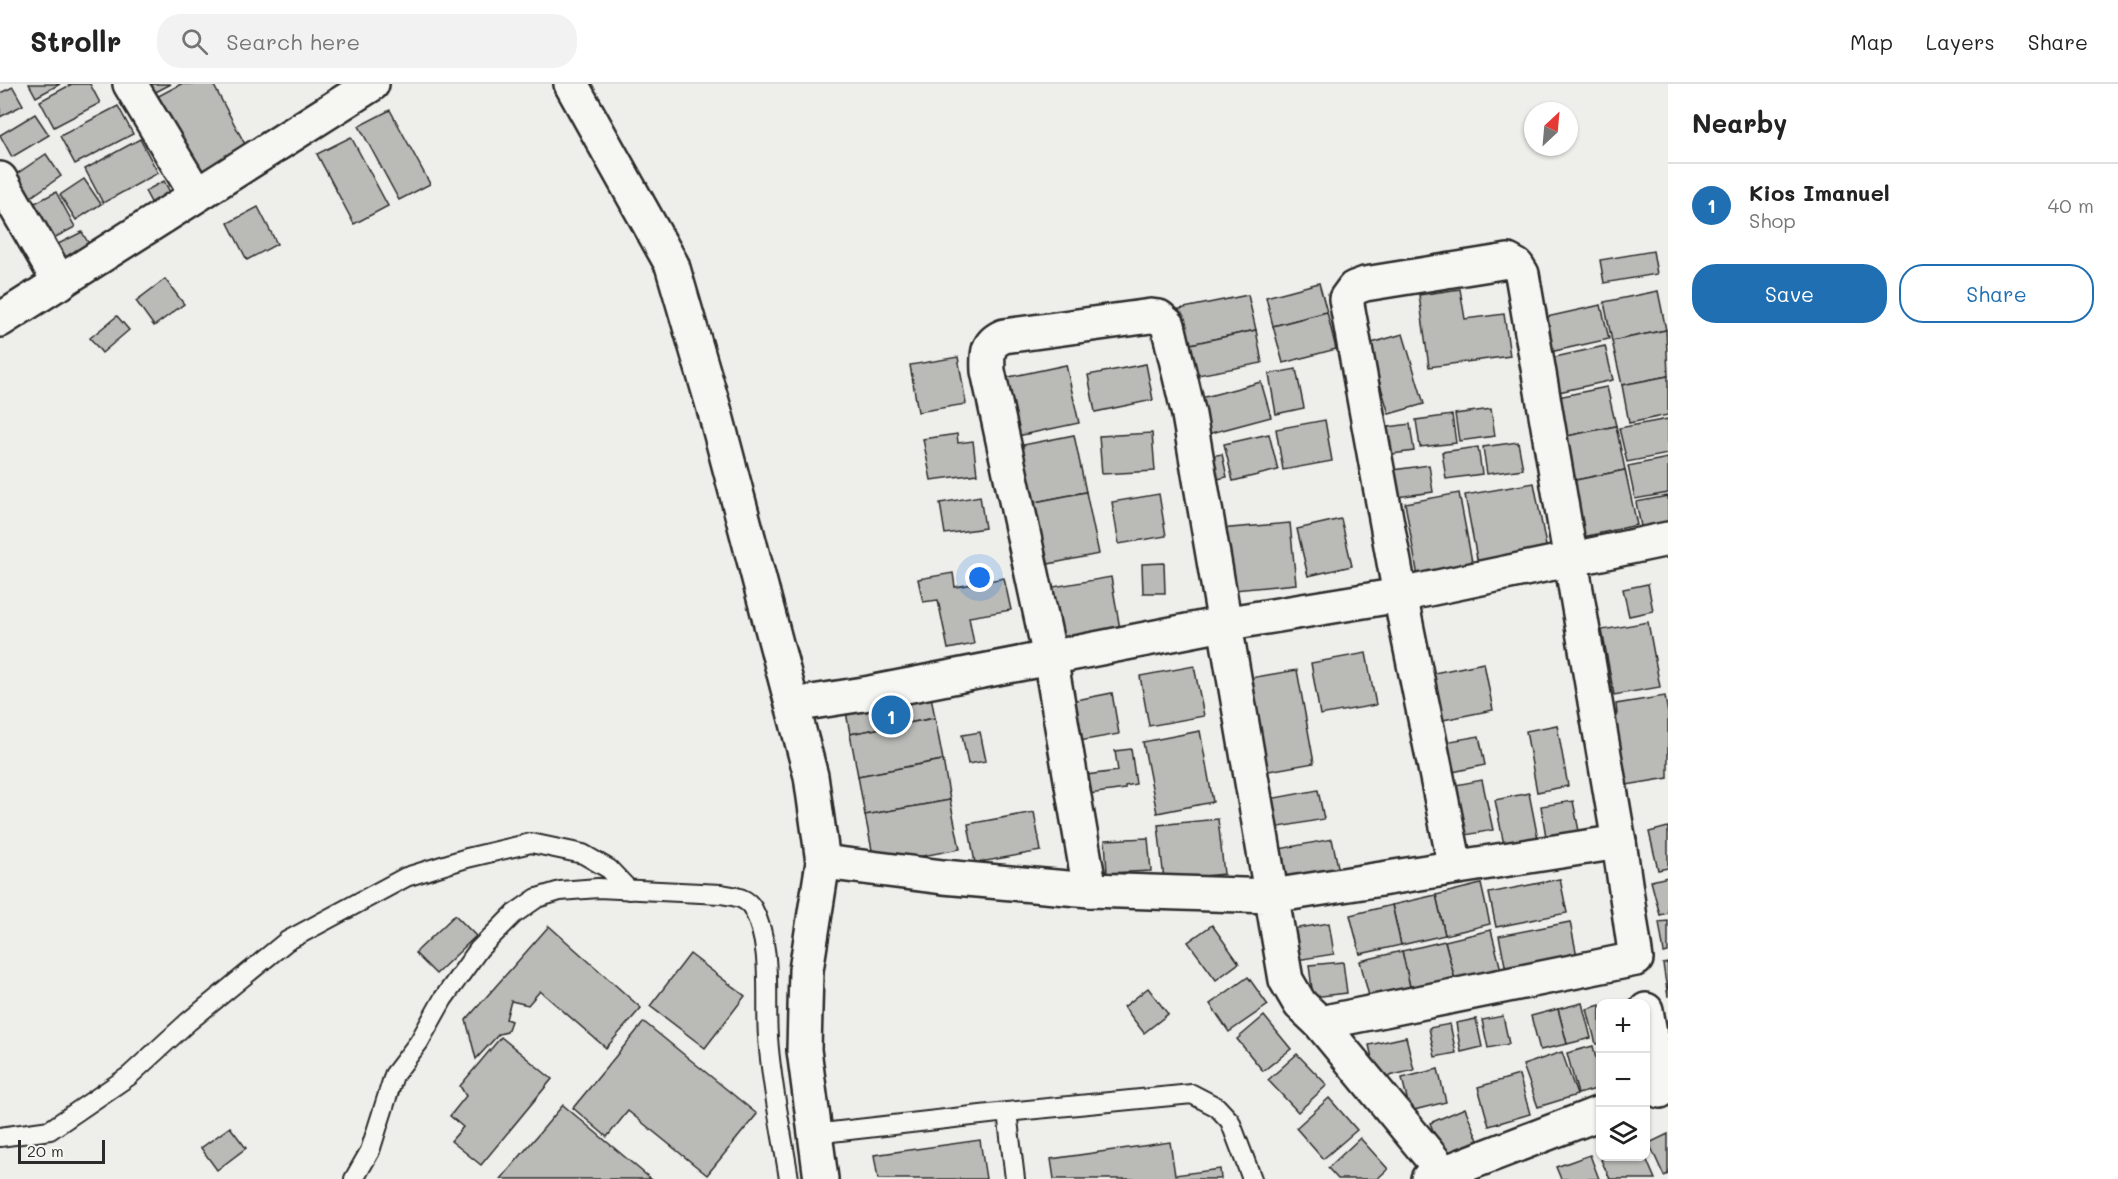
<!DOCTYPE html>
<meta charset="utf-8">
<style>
body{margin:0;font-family:Mali,sans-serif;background:#f2f2f2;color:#222}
.controls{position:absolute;right:18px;bottom:18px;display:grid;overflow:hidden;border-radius:12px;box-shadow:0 2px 4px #0004}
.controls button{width:54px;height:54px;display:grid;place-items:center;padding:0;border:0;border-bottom:2px solid #e0e0e0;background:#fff;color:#222;font:30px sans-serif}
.compass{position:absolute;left:1524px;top:18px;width:54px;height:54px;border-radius:50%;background:#fff;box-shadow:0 2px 4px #0004;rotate:26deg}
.scale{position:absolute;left:18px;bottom:15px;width:87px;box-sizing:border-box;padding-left:6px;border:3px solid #2b2b2b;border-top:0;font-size:16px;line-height:21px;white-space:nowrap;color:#2b2b2b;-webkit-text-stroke:4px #f6f6f2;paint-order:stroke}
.you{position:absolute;left:980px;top:494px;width:21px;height:21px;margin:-15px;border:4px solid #fff;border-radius:50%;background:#1a73e8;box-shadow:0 0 0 9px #1a73e833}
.badge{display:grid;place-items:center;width:39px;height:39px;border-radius:50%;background:#1f6fb2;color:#fff;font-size:20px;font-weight:700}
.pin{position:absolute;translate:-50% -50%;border:3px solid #fff;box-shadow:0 2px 6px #0006}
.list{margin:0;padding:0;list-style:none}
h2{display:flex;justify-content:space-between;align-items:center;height:78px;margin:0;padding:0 24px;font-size:26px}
h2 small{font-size:20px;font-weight:400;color:#767676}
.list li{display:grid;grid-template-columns:39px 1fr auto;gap:18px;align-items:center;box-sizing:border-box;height:84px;padding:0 24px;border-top:2px solid #e0e0e0}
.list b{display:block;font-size:22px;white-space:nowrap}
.list p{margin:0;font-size:20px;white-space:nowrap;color:#767676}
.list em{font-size:20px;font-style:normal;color:#767676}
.actions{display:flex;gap:12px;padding:18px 24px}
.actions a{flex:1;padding:14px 0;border:2px solid #1f6fb2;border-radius:24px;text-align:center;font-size:21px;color:#1f6fb2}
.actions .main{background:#1f6fb2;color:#fff}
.icon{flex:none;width:33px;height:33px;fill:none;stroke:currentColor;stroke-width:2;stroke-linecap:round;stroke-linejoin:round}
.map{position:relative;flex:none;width:1668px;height:1095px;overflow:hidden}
header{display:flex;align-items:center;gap:36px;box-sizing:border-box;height:84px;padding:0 30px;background:#fff;border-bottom:2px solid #e0e0e0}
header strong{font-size:28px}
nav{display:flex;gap:33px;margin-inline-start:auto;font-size:21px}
.search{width:420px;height:54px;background:#f2f2f2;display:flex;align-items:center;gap:15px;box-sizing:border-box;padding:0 21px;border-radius:24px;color:#767676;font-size:22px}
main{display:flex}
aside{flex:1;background:#fff}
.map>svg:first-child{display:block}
.building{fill:#babab7;stroke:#2b2b2b;stroke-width:1.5}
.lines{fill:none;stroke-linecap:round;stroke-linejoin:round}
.service-casing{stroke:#2b2b2b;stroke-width:22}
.minor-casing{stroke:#2b2b2b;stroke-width:38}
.service{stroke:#f6f6f2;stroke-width:18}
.minor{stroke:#f6f6f2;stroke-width:33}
</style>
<header>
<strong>Strollr</strong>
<div class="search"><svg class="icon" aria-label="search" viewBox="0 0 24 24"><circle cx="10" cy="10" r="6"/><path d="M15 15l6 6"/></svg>Search here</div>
<nav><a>Map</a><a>Layers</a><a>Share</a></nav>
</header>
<main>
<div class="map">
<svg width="1668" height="1095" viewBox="0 0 1668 1095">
<rect width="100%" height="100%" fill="#eeeeea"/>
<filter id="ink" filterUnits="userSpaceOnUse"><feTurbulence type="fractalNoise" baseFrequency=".0167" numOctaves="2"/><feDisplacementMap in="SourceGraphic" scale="12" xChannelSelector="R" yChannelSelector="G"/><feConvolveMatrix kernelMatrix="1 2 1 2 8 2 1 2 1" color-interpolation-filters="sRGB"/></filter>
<g filter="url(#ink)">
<g class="building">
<path d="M 29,0 L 60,0 L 36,13 Z"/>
<path d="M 72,0 L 90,0 L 100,19 L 54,43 L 40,17 Z"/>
<path d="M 146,0 L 171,0 L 152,10 Z"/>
<path d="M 181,0 L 213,0 L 248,66 L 191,96 L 149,17 Z"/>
<path d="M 13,3 L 23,21 L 0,33 L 0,9 Z"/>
<path d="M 118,22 L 133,50 L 75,80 L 60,52 Z"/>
<path d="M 390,26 L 430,100 L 399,116 L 359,42 Z"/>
<path d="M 35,30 L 49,51 L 12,73 L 0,51 Z"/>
<path d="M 351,53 L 388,122 L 354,140 L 317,70 Z"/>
<path d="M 140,55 L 158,89 L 103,119 L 85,85 Z"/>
<path d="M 46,70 L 61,92 L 31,113 L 15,91 Z"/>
<path d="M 84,95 L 101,120 L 76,136 L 60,111 Z"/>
<path d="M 164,97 L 172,112 L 153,122 L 145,107 Z"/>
<path d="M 56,108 L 75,143 L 48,157 L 29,122 Z"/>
<path d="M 258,123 L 277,160 L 247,176 L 228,139 Z"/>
<path d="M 82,148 L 90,162 L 58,179 L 50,164 Z"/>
<path d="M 1653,167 L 1657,190 L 1604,199 L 1600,176 Z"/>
<path d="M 165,195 L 184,220 L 154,242 L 136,217 Z"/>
<path d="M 1319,199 L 1327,228 L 1273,242 L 1266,213 Z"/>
<path d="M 1460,205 L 1465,235 L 1504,230 L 1510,272 L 1429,283 L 1419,211 Z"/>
<path d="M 1658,207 L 1666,246 L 1612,257 L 1604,218 Z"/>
<path d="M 1248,211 L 1256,246 L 1186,261 L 1179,225 Z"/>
<path d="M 1601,221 L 1609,255 L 1550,268 L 1542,234 Z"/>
<path d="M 1327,228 L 1336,265 L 1283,279 L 1273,242 Z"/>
<path d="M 117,232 L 129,246 L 102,269 L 90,254 Z"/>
<path d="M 1256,246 L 1262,279 L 1193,292 L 1186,261 Z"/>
<path d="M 1666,246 L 1668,292 L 1622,301 L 1612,257 Z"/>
<path d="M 1403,250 L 1424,320 L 1389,330 L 1368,260 Z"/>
<path d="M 1605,262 L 1613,296 L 1554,309 L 1546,275 Z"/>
<path d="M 958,273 L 966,320 L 918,328 L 910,281 Z"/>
<path d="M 1146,280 L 1153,316 L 1095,328 L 1088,291 Z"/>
<path d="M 1066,281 L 1079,339 L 1017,352 L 1004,294 Z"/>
<path d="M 1296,285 L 1304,324 L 1276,330 L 1269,290 Z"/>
<path d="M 1668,292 L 1668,331 L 1629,339 L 1622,301 Z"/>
<path d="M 1261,298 L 1271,333 L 1200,352 L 1190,317 Z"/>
<path d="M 1607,303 L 1616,342 L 1562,353 L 1553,314 Z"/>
<path d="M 1491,325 L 1495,352 L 1459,357 L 1455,330 Z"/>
<path d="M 1452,331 L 1456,359 L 1420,363 L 1416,336 Z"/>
<path d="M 1668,335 L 1668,370 L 1627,378 L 1619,344 Z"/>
<path d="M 1325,336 L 1332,377 L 1283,386 L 1276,345 Z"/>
<path d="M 1410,340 L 1414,367 L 1378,372 L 1374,345 Z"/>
<path d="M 1616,342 L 1625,386 L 1571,397 L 1562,353 Z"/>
<path d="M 1152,349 L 1155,387 L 1102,390 L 1099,352 Z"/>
<path d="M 957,350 L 958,359 L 973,357 L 977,390 L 931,396 L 923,355 Z"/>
<path d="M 1269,350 L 1278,386 L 1233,397 L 1224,360 Z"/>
<path d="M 1074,351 L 1086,408 L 1025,420 L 1013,363 Z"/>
<path d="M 1518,358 L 1523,385 L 1487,390 L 1483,363 Z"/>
<path d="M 1478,363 L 1482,390 L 1446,395 L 1442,368 Z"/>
<path d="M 1222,370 L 1227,393 L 1203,398 L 1199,374 Z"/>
<path d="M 1668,374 L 1668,409 L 1635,415 L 1628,382 Z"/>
<path d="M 1429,381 L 1433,408 L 1397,413 L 1393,386 Z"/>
<path d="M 1625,386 L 1637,441 L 1583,453 L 1571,397 Z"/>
<path d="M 1534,399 L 1547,467 L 1478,480 L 1465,411 Z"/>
<path d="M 1086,408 L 1099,470 L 1038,482 L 1025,420 Z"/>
<path d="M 1459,409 L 1473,483 L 1418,493 L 1405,419 Z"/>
<path d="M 1159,410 L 1166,452 L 1119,460 L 1112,418 Z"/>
<path d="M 980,412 L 985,444 L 945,450 L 940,419 Z"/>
<path d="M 1668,412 L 1668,447 L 1643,452 L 1636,418 Z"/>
<path d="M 1341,435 L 1352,482 L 1308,492 L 1297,445 Z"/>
<path d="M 1290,439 L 1296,500 L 1224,507 L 1218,445 Z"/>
<path d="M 1164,479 L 1165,509 L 1143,509 L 1142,480 Z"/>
<path d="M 953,489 L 955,503 L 1004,494 L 1011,526 L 969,533 L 974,560 L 948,565 L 938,516 L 923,518 L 918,495 Z"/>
<path d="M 1111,493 L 1120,545 L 1057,556 L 1047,504 Z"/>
<path d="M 1648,500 L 1653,527 L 1629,532 L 1623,505 Z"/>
<path d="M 1648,538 L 1660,603 L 1614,611 L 1602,546 Z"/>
<path d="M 1366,569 L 1376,621 L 1320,631 L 1311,579 Z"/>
<path d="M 1484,579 L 1493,626 L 1428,639 L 1419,592 Z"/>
<path d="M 1194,582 L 1204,632 L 1149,642 L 1140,592 Z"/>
<path d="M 1297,586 L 1314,679 L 1257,689 L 1239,596 Z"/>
<path d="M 1112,609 L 1119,650 L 1074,658 L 1066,618 Z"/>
<path d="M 931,612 L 935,634 L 850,650 L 846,628 Z"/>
<path d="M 1665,612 L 1668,630 L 1668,694 L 1615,703 L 1603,632 L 1617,630 L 1616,620 Z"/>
<path d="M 935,634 L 943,676 L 858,692 L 850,650 Z"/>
<path d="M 1557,641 L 1568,702 L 1537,708 L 1526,647 Z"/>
<path d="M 1200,647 L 1213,718 L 1157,729 L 1143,658 Z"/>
<path d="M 980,648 L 986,677 L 968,680 L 962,651 Z"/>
<path d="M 1479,652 L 1485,681 L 1439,691 L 1433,660 Z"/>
<path d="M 1131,665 L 1136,700 L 1125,702 L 1125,705 L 1089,710 L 1086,691 L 1118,687 L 1115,667 Z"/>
<path d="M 943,676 L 950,716 L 865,731 L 858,692 Z"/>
<path d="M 1482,696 L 1493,746 L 1455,753 L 1445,703 Z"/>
<path d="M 1318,706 L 1324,735 L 1269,745 L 1264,716 Z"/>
<path d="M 1529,709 L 1539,760 L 1505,766 L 1495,716 Z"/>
<path d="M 950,716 L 960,765 L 875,781 L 865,731 Z"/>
<path d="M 1573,717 L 1580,752 L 1547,759 L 1541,722 Z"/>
<path d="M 1034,728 L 1041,767 L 975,779 L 968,740 Z"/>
<path d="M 1218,735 L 1224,790 L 1164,796 L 1158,741 Z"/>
<path d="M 1668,743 L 1668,784 L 1658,786 L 1649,748 Z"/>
<path d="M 1148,754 L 1151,787 L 1107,789 L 1105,756 Z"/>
<path d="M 1332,755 L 1340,792 L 1286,802 L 1279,765 Z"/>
<path d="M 1668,793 L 1668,829 L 1660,831 L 1651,797 Z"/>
<path d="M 1560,795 L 1567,829 L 1496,843 L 1489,809 Z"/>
<path d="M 1481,800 L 1490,840 L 1445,851 L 1436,811 Z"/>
<path d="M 1436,811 L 1445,851 L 1401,861 L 1392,821 Z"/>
<path d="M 1392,821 L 1401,861 L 1360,870 L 1350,831 Z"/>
<path d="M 455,831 L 476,852 L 436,890 L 415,869 Z"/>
<path d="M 1668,837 L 1668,868 L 1664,869 L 1659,838 Z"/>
<path d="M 1570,838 L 1577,872 L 1506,886 L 1499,852 Z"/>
<path d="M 1329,839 L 1334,870 L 1297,876 L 1292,845 Z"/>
<path d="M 1212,841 L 1239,879 L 1216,896 L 1188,858 Z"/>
<path d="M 549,842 L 641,924 L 606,964 L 540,907 L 528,921 L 511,917 L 506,935 L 511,937 L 507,948 L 499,950 L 476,975 L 466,936 Z"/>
<path d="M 1491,846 L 1501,886 L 1455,896 L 1445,857 Z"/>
<path d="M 1445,857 L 1455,896 L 1411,907 L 1402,867 Z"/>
<path d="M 1402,867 L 1411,907 L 1370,916 L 1360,877 Z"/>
<path d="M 690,870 L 745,912 L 705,964 L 650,922 Z"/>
<path d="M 1343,878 L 1347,909 L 1313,913 L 1309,881 Z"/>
<path d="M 1668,879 L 1668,913 L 1663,880 Z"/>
<path d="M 1248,893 L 1268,921 L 1229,948 L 1210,920 Z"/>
<path d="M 1148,904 L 1168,930 L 1144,949 L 1124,923 Z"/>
<path d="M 1582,919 L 1591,954 L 1567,960 L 1558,925 Z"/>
<path d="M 1600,921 L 1600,959 L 1596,960 L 1587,925 Z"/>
<path d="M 1558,925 L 1567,960 L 1540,966 L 1531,932 Z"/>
<path d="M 1264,932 L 1291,965 L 1263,987 L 1237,955 Z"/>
<path d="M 1503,932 L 1509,960 L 1488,964 L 1482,936 Z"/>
<path d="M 1476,935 L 1482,963 L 1461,968 L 1456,939 Z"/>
<path d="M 644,938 L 757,1030 L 707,1091 L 628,1027 L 607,1053 L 573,1024 Z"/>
<path d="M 1450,940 L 1456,969 L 1435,973 L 1429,944 Z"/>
<path d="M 501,953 L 552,995 L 481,1081 L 451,1057 L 463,1043 L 450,1032 L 466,1012 L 460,1002 Z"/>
<path d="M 1406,953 L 1414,986 L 1377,995 L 1369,961 Z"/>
<path d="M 1593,962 L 1600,991 L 1600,1004 L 1578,1010 L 1567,969 Z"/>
<path d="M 1562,968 L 1577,1011 L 1538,1023 L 1523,981 Z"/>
<path d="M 1297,970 L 1327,1001 L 1298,1028 L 1268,996 Z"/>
<path d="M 1438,985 L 1446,1018 L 1410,1027 L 1402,994 Z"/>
<path d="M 1519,991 L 1530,1030 L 1489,1042 L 1478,1003 Z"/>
<path d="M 1329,1014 L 1357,1046 L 1323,1075 L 1296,1044 Z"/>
<path d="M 563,1021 L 651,1095 L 501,1095 Z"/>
<path d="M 1465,1024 L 1478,1056 L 1443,1071 L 1430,1039 Z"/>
<path d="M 230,1043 L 246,1064 L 217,1086 L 201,1064 Z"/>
<path d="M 1668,1050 L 1668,1090 L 1664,1092 L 1649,1059 Z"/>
<path d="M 1360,1054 L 1388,1085 L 1377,1095 L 1338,1095 L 1328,1084 Z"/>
<path d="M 980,1056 L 986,1095 L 878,1095 L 874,1071 Z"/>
<path d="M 1170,1058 L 1175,1091 L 1220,1085 L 1221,1095 L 1054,1095 L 1051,1075 Z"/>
<path d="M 1590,1071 L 1599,1095 L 1561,1095 L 1556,1083 Z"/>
<path d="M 1611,1072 L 1645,1072 L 1655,1095 L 1610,1095 L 1601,1076 Z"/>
</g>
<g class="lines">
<g class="service-casing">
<g id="service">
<path d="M 1007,1028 L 1192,1010 L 1217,1023 L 1230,1037 L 1252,1095"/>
<path d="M 814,1050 L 1007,1028 L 1015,1095"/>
<path d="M 0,1053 L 50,1046 L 129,992 L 188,938 L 287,857 L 406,793 L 467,774 L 531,759 L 583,770 L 609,785 L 629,806"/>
<path d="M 354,1095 L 370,1067 L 394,991 L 419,958 L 443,915 L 479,865 L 514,830 L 537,814 L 560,807 L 598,804 L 721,810 C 733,812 747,813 753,825 C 773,863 765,912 768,953 C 771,1001 782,1048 789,1095"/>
</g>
</g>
<g class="minor-casing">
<g id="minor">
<path d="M 130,0 L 196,110"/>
<path d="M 571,0 L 672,181 L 715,328 L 811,692 L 823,778 L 806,886 L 804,966 L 821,1095"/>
<path d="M 0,95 L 60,199"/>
<path d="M 0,236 L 372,0"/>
<path d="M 793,621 L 870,609 L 1223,540 L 1400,511 L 1668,455"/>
<path d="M 823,778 L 943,793 L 1090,806"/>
<path d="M 1646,926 L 1660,1007"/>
<path d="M 1320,939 L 1636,875 L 1619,758 L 1522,190 L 1517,182 L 1508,177 L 1365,200 L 1354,204 L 1346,215 L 1400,511 L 1455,782"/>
<path d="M 1443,1088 L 1320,939 L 1300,920 L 1286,896 L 1189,331 L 1168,241 L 1159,233 L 1151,232 L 1004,252 C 987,259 987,269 988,287 L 1050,573 L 1090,806 L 1272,812 L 1619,758"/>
<path d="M 1428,1095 L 1600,1029"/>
</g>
</g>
<use href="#service" class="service"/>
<use href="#minor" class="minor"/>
</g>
</g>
</svg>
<div class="controls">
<button>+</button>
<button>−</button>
<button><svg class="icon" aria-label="layers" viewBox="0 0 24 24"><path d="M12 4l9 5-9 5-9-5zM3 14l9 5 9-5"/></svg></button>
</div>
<svg class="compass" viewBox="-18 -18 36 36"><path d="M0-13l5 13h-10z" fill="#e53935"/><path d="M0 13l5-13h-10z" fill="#767676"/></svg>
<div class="scale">20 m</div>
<div class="you"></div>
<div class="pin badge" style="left:891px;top:631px">1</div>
</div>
<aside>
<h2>Nearby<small></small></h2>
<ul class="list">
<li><span class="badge">1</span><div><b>Kios Imanuel</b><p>Shop</p></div><em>40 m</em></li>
</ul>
<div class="actions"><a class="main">Save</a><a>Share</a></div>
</aside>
</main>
